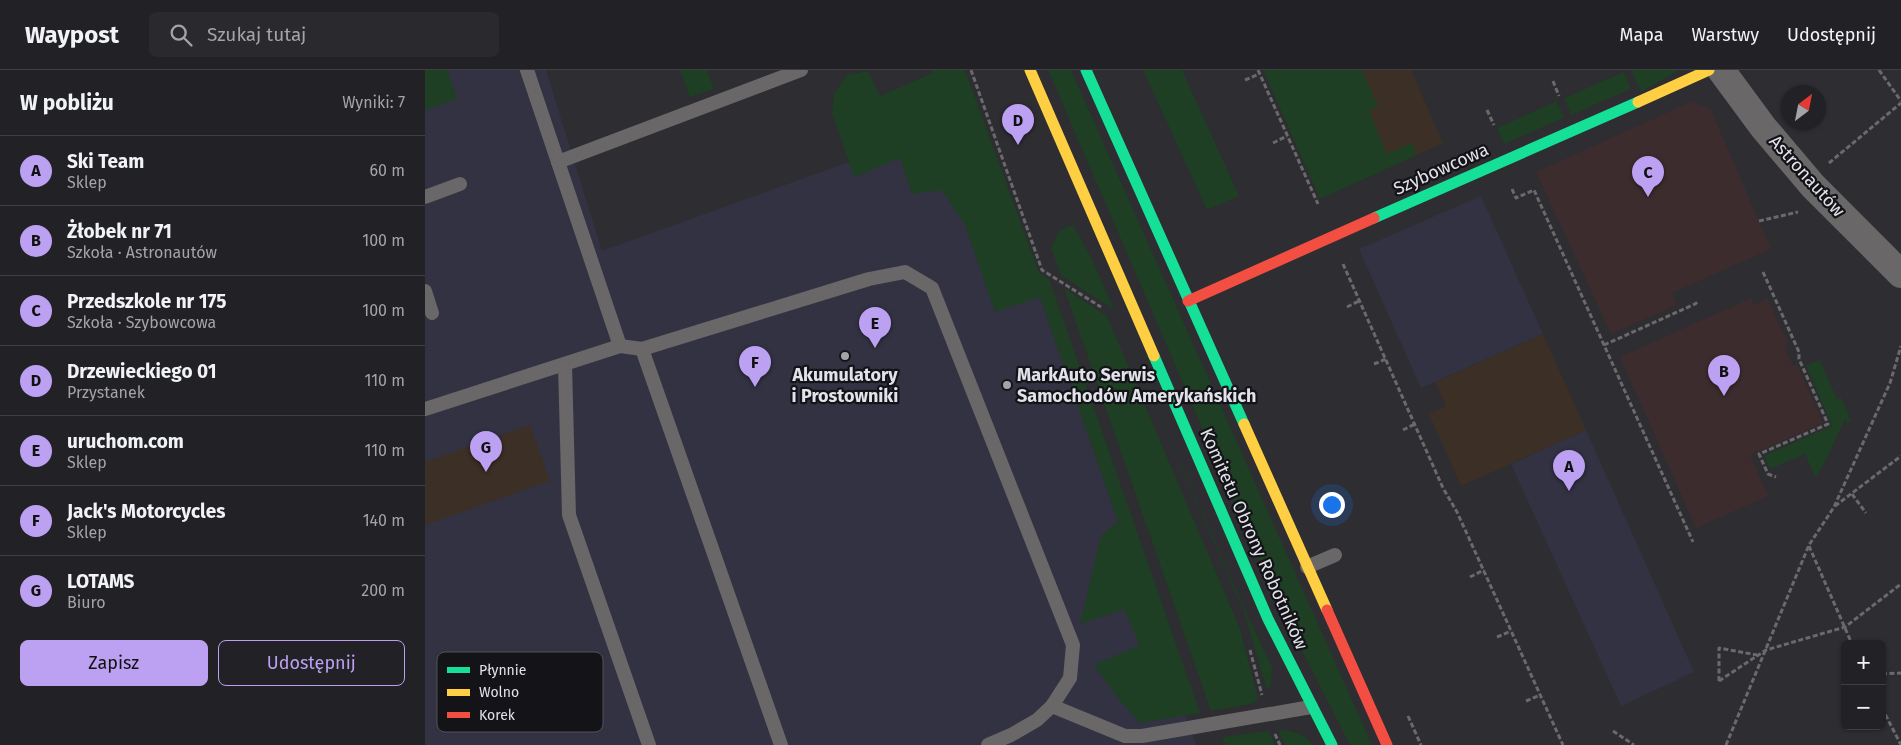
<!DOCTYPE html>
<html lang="pl">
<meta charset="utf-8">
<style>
body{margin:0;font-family:"Fira Sans",sans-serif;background:#2a2a2e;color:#f1f3f6}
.controls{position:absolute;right:15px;bottom:15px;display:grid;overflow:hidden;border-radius:8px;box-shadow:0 1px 4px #0004}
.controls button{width:45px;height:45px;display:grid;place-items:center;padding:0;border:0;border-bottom:1px solid #3f3f43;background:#222226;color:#f1f3f6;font:25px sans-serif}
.compass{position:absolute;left:1356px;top:15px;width:45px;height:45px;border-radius:50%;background:#222226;box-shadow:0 1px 4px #0004;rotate:32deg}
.you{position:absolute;left:906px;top:434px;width:18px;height:18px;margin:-12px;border:4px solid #fff;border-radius:50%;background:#1a73e8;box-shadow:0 0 0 8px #1a73e833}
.badge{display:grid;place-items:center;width:32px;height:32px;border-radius:50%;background:#bca0f2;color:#111;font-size:16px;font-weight:700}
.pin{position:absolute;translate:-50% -41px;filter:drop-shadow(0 1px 2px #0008)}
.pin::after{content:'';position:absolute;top:26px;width:18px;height:15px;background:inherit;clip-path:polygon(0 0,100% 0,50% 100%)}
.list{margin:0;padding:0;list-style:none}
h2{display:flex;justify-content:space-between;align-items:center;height:65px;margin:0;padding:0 20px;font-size:21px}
h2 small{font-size:16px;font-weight:400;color:#a2a4a7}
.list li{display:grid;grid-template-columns:32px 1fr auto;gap:15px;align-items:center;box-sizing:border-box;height:70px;padding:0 20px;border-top:1px solid #3f3f43}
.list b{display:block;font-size:19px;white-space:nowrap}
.list p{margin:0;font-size:16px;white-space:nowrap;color:#a2a4a7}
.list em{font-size:16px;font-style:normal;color:#a2a4a7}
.actions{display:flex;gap:10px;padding:15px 20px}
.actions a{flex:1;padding:11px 0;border:1px solid #bca0f2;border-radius:8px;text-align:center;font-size:18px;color:#bca0f2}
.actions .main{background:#bca0f2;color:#111}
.icon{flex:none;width:28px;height:28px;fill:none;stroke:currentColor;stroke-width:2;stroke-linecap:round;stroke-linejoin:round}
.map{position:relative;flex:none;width:1476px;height:675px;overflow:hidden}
header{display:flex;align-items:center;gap:30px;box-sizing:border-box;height:70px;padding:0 25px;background:#222226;border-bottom:1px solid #3f3f43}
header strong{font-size:24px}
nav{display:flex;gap:28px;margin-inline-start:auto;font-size:18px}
.search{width:350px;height:45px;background:#2a2a2e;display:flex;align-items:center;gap:12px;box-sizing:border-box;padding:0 18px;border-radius:8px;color:#a2a4a7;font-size:19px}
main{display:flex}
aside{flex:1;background:#222226}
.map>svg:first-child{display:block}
.built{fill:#323242}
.industrial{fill:#3c2f25}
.education{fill:#3d2c2e}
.green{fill:#1e3f23}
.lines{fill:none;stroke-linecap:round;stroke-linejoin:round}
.path{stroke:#6b696b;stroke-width:3;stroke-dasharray:5 2.5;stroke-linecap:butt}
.lane{stroke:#696768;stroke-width:14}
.street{stroke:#696768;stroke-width:28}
.fast{stroke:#16e098;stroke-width:11}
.slow{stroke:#ffcf43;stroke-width:11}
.jam{stroke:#f24e42;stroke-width:11}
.poi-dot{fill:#a3a3aa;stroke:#131318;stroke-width:2}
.labels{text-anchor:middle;stroke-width:4.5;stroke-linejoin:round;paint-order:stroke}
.street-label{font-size:18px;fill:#e2e2ea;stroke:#131318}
.poi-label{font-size:18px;font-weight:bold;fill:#e2e2ea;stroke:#131318}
.key{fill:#131318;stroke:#515157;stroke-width:1}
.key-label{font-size:14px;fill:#e2e2ea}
</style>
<header>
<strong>Waypost</strong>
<div class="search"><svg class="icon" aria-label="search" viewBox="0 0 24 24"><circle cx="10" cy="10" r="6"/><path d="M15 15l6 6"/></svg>Szukaj tutaj</div>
<nav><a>Mapa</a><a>Warstwy</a><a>Udostępnij</a></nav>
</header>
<main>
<aside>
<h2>W pobliżu<small>Wyniki: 7</small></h2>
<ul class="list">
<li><span class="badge">A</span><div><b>Ski Team</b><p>Sklep</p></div><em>60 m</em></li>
<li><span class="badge">B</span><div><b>Żłobek nr 71</b><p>Szkoła · Astronautów</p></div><em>100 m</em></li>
<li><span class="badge">C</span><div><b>Przedszkole nr 175</b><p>Szkoła · Szybowcowa</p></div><em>100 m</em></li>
<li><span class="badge">D</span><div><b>Drzewieckiego 01</b><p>Przystanek</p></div><em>110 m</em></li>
<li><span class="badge">E</span><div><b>uruchom.com</b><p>Sklep</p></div><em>110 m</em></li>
<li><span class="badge">F</span><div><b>Jack's Motorcycles</b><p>Sklep</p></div><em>140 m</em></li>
<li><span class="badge">G</span><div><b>LOTAMS</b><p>Biuro</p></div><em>200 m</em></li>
</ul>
<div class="actions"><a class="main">Zapisz</a><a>Udostępnij</a></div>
</aside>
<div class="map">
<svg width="1476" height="675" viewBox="0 0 1476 675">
<rect width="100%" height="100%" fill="#2d2d32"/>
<g class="built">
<path d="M 0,0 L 121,0 L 177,181 L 546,48 L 573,106 L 771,675 L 0,675 Z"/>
<path d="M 1056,126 L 1118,264 L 996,318 L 934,179 Z"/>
<path d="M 1161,360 L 1269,602 L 1196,636 L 1086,394 Z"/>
</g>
<g class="industrial">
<path d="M 917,0 L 986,0 L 1018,73 L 959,100 Z"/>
<path d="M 1118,264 L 1161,360 L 1036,416 L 1004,344 L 1021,336 L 1010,312 Z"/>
<path d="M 105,355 L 125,411 L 0,455 L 0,392 Z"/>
</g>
<g class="education">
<path d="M 1266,32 L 1285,38 L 1346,179 L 1247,223 L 1252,235 L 1186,264 L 1111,102 Z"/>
<path d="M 1326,228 L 1329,235 L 1343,229 L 1363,273 L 1359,276 L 1368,296 L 1372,295 L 1398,353 L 1325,385 L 1343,426 L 1271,458 L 1195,287 Z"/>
</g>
<g class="green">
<path d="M 0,0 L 22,0 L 32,29 L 0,40 Z"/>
<path d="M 255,0 L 282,0 L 289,19 L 265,27 Z"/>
<path d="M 507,0 L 540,0 L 614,203 L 624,209 L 775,643 L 715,653 L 692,627 L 669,595 L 715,575 L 699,539 L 655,554 L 676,466 L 693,451 L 615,227 L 570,242 L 540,155 L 517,120 L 487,124 L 475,88 L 429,107 L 407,43 L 409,24 L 422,5 L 443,1 L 455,26 L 508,3 Z"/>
<path d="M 623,0 L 646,0 L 947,675 L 925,675 L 853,534 Z"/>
<path d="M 718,0 L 757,0 L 814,126 L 782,140 Z"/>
<path d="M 838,0 L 937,0 L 953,36 L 944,41 L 962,84 L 987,73 L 992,85 L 895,129 Z"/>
<path d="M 1206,0 L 1254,0 L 1216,22 Z"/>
<path d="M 1199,2 L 1206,19 L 1146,45 L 1139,28 Z"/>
<path d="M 1132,31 L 1139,48 L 1079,74 L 1072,58 Z"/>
<path d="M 648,155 L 666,187 L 819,538 L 847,597 L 846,614 L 842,620 L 819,542 L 689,240 L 636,205 L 626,178 L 635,160 Z"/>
<path d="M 639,218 L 682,246 L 815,559 L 833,629 L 826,634 L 786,641 Z"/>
<path d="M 1395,290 L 1412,329 L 1416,327 L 1426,351 L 1422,353 L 1420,349 L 1397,398 L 1390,407 L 1380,384 L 1345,399 L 1339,386 L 1407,356 L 1381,295 Z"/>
<path d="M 853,660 C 867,661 879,663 888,675 L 860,675 Z"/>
<path d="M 844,661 L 850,675 L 800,675 L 797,667 Z"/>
</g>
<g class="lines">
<g class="path">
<path d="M 546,0 L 617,200 L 676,237"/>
<path d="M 833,0 L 893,134"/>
<path d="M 1454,0 L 1476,31"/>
<path d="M 820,10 L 834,4"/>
<path d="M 1128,11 L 1134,26"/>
<path d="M 1062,40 L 1069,55"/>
<path d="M 848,73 L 862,66"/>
<path d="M 1404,93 L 1476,33"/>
<path d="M 1087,119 L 1091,128 L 1109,120 L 1268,472"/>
<path d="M 1334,151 L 1373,142"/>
<path d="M 918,194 L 1018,418 L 1032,442 L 1138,675"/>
<path d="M 1338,202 L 1374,282 L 1374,289 L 1403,354 L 1334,384 L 1343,404 L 1351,407"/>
<path d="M 922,237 L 934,231"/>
<path d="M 1179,275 L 1270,234 L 1274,231"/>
<path d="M 949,294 L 961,289"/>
<path d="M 978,360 L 990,354"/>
<path d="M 1427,424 L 1441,443"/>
<path d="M 1410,436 L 1476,386"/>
<path d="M 1384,476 L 1427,574"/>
<path d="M 1045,507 L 1059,500"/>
<path d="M 1072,567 L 1086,561"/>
<path d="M 825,580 L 837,625"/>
<path d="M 1457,604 L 1476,603"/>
<path d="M 1294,611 L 1341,580 L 1420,557 L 1476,514"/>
<path d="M 1294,611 L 1294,578 L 1332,585"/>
<path d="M 1101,631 L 1115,625"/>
<path d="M 1457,638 L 1476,675"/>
<path d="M 983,646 L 996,675"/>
<path d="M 1188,661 L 1209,675"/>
<path d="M 850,664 L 855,675"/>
<path d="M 1301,675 L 1384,475 L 1409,437 L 1465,313 L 1476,276"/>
</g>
<g class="lane">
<path d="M 102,0 L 195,276"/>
<path d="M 133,92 L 376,0"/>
<path d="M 0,127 L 35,114"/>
<path d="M 0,221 L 7,243"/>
<path d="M 217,279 L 356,675"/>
<path d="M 140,295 L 144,445 L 224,675"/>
<path d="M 0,339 L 195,276 L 217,279 L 444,209 L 480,202 L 507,218 L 648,575 L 645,608 L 627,636 L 612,650 L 586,665 L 563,675"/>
<path d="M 882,497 L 910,485"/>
<path d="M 627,636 L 700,666 L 717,666 L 886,637"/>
</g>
<path class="street" d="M 1296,0 L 1338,57 L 1388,116 L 1476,204"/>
<g class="fast">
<path d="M 661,0 L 819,354"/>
<path d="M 949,148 L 1213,32"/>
<path d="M 729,286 L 843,549 L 907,675"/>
</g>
<g class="slow">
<path d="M 605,0 L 729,286"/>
<path d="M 1213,32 L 1284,0"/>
<path d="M 819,354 L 902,540"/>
</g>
<g class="jam">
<path d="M 763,231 L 949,148"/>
<path d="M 902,540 L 962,675"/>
</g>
</g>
<g class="poi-dot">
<circle cx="420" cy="286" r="5"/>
<circle cx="582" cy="315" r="5"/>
</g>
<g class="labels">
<g class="street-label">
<text transform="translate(1016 99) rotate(-24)" y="6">Szybowcowa</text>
<text transform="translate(1382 106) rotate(48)" y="6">Astronautów</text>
<text transform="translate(829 469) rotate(66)" y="6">Komitetu Obrony Robotników</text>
</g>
<g class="poi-label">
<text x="420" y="311">Akumulatory<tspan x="420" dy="21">i Prostowniki</tspan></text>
<text x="592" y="311" text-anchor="start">MarkAuto Serwis<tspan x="592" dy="21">Samochodów Amerykańskich</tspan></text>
</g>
</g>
<rect x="12" y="582" width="166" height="80" rx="8" class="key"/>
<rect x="22" y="597" width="23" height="6" fill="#16e098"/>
<rect x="22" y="619" width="23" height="7" fill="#ffcf43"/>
<rect x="22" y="642" width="23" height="6" fill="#f24e42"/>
<g class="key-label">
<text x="54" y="605">Płynnie</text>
<text x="54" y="627">Wolno</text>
<text x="54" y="650">Korek</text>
</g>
</svg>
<div class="controls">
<button>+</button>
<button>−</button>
</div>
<svg class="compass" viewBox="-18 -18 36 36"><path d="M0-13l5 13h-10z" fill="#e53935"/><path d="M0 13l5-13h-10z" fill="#a2a4a7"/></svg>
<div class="you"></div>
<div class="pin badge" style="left:1144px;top:421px">A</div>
<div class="pin badge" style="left:1299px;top:326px">B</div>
<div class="pin badge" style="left:1223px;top:127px">C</div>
<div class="pin badge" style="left:593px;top:75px">D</div>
<div class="pin badge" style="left:450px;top:278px">E</div>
<div class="pin badge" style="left:330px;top:317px">F</div>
<div class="pin badge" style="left:61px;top:402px">G</div>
</div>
</main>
